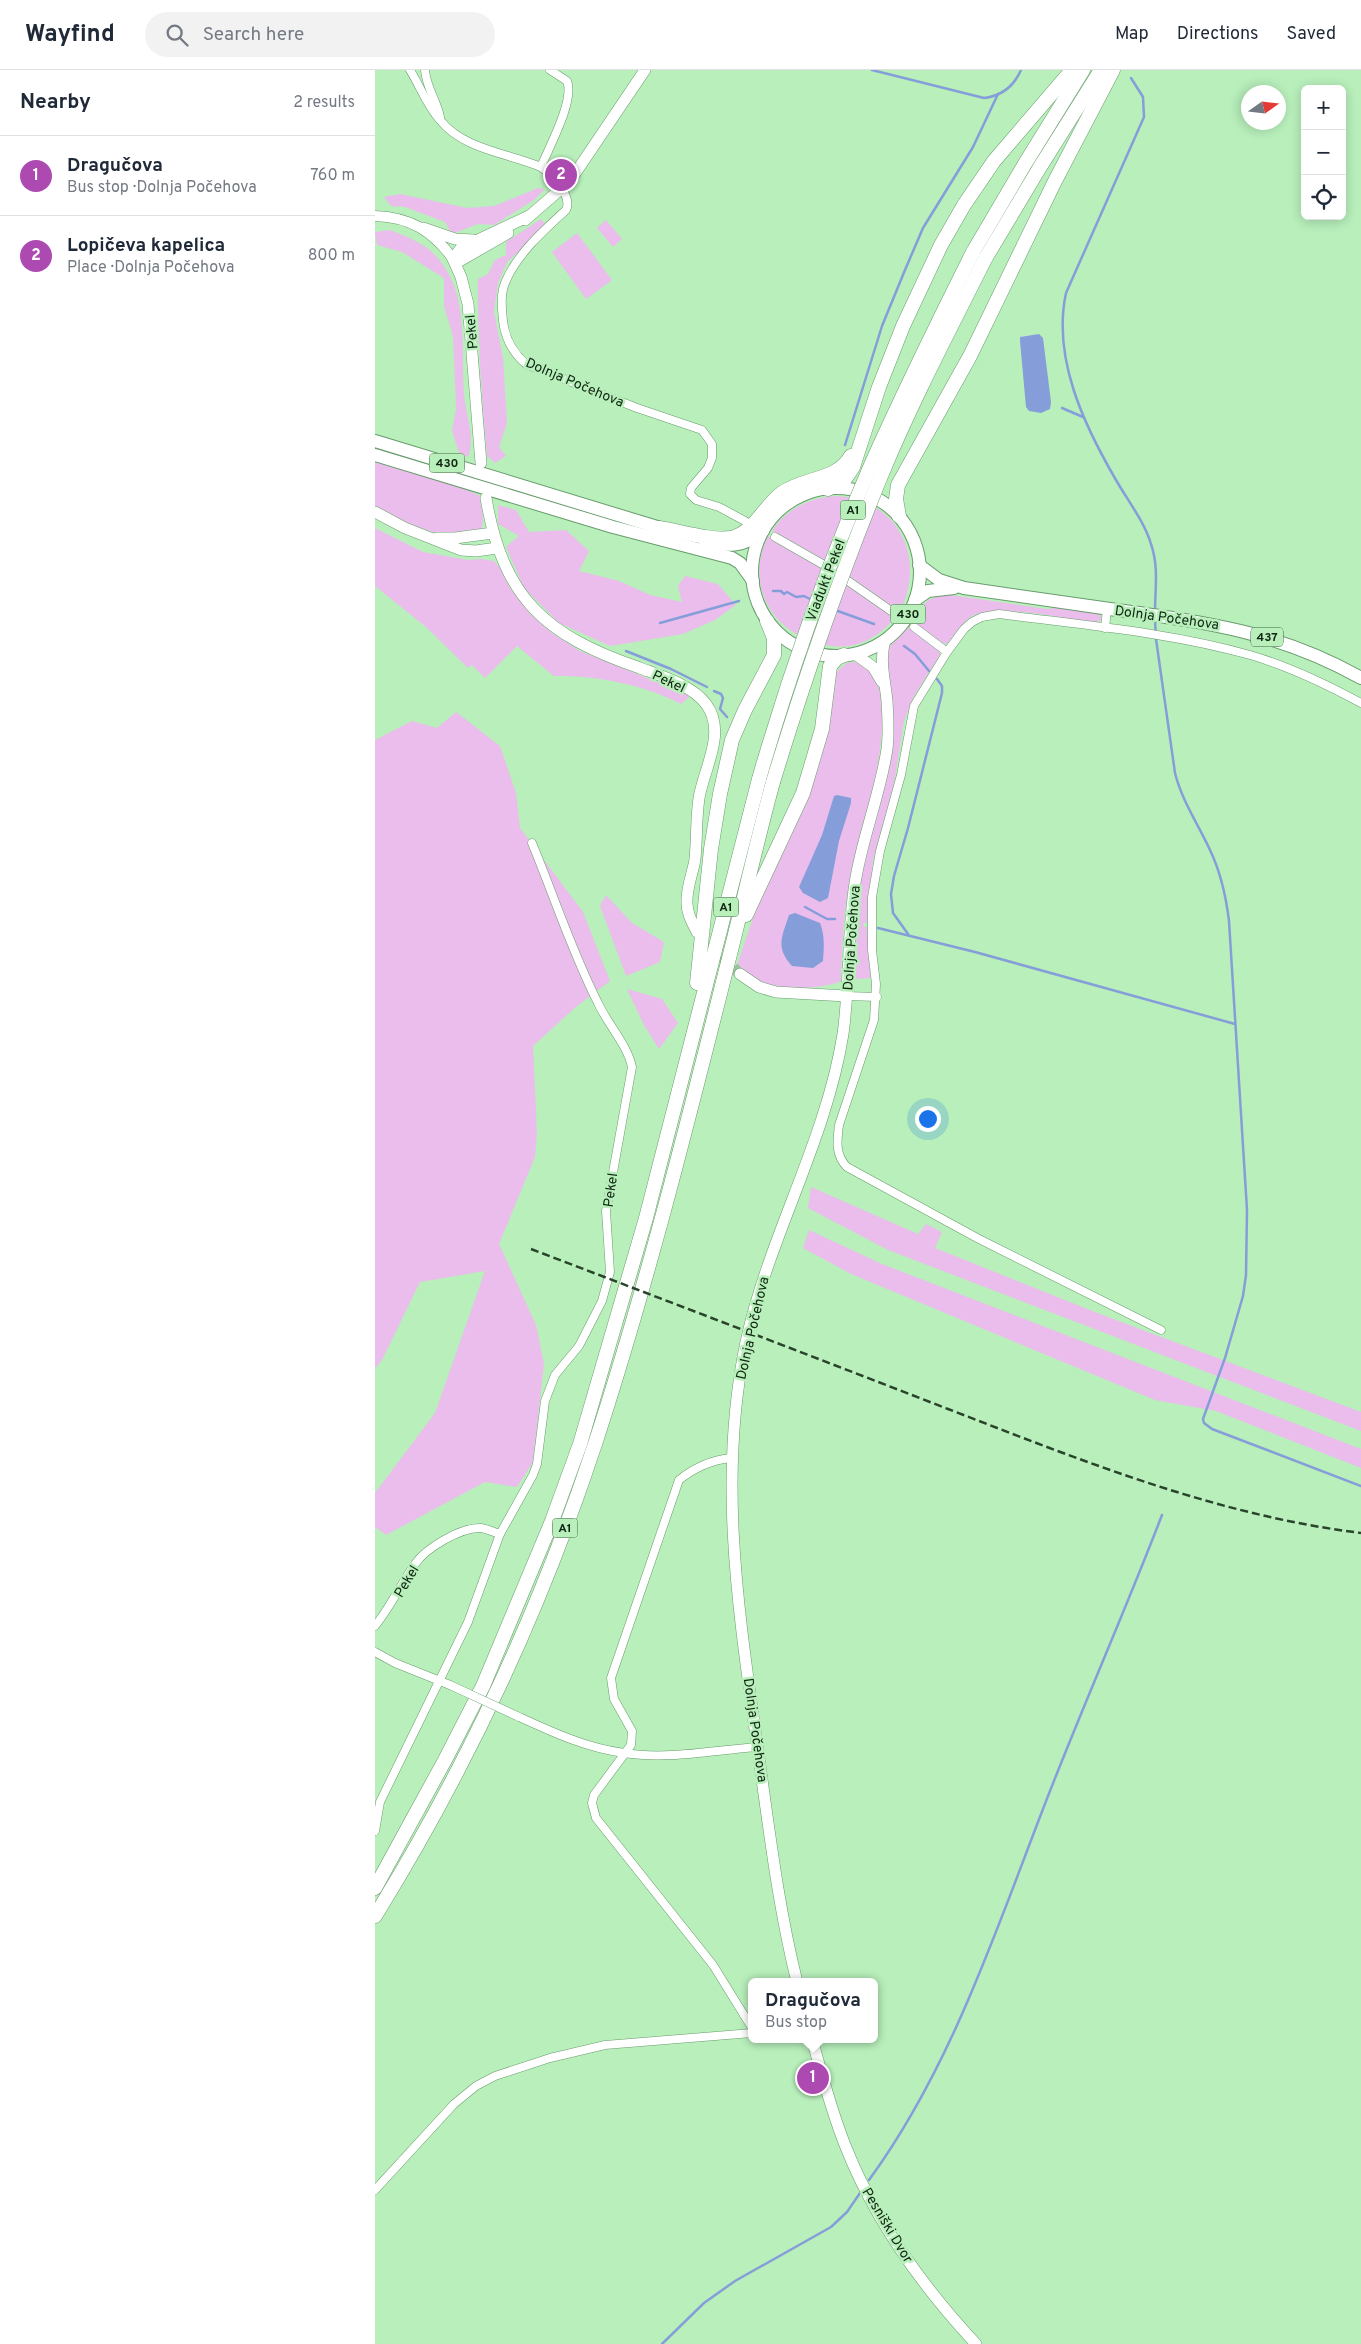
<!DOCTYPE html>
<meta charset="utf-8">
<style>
body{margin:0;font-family:Overpass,sans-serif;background:#f2f2f3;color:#1f2937}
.controls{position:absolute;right:15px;top:15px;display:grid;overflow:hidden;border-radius:8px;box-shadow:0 2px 12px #0003}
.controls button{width:45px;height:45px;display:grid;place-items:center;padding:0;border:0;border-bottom:1px solid #e0e1e3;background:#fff;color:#1f2937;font:25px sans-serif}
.compass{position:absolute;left:866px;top:15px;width:45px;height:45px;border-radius:50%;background:#fff;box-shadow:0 2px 12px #0003;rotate:76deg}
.you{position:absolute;left:552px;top:1048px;width:18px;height:18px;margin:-12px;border:4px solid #fff;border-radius:50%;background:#1a73e8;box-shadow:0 0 0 8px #1a73e833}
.badge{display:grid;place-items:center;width:32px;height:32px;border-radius:50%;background:#ad4ab1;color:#fff;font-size:16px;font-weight:700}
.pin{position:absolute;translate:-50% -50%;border:2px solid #fff;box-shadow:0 1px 5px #0006}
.popup{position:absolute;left:373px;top:1908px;width:130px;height:65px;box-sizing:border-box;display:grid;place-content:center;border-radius:8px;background:#fff;filter:drop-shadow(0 1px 4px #0005);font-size:16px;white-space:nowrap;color:#747a83}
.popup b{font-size:19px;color:#1f2937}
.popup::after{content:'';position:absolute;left:50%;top:100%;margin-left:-10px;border:10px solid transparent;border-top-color:#fff}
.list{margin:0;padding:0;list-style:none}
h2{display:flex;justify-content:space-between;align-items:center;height:65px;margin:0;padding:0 20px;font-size:21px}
h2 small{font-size:16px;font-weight:400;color:#747a83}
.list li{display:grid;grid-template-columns:32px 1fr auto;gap:15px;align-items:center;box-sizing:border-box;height:80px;padding:0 20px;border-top:1px solid #e0e1e3}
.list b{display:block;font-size:19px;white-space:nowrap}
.list p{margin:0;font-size:16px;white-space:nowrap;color:#747a83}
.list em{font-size:16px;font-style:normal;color:#747a83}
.icon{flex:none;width:28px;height:28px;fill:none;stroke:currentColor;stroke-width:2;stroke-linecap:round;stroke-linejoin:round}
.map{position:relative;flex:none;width:986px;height:2274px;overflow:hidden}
header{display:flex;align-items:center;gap:30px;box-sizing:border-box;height:70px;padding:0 25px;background:#fff;border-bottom:1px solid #e0e1e3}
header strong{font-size:24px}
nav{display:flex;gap:28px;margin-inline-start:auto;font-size:18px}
.search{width:350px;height:45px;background:#f2f2f3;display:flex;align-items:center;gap:12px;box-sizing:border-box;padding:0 18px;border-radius:28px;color:#747a83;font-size:19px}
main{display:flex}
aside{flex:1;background:#fff}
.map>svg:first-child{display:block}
.green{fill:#ebbdec}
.water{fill:#859ed9}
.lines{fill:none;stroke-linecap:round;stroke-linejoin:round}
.stream{stroke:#859ed9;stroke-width:2.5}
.minor-tunnel{stroke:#96c799;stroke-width:8;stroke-dasharray:8 4;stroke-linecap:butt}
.secondary-tunnel{stroke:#96c799;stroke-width:11;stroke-dasharray:11 5.5;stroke-linecap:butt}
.minor-casing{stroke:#689c6c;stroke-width:9}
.tertiary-casing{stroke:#689c6c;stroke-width:11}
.secondary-casing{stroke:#689c6c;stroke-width:12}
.primary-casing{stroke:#689c6c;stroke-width:14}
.trunk-casing{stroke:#689c6c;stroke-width:14}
.motorway-casing{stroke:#689c6c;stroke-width:15}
.minor{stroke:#fff;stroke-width:8}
.tertiary{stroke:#fff;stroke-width:10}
.secondary{stroke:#fff;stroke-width:11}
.primary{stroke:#fff;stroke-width:12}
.trunk{stroke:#fff;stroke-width:12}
.motorway{stroke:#fff;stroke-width:14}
.rail{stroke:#2a442c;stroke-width:2.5;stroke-dasharray:8 4;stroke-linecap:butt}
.minor-bridge-casing{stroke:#689c6c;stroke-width:9;stroke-linecap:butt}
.motorway-bridge-casing{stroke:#689c6c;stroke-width:15;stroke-linecap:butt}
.minor-bridge{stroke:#fff;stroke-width:8}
.motorway-bridge{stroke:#fff;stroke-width:14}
.labels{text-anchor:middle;stroke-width:5;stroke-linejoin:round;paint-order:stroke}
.shield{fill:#b8efbb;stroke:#426245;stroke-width:1}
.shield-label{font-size:12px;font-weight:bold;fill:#102512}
.street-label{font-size:14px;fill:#102512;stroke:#b8efbb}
</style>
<header>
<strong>Wayfind</strong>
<div class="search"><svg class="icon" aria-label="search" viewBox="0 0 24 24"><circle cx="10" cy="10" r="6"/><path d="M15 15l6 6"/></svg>Search here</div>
<nav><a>Map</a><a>Directions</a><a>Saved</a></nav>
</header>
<main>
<aside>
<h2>Nearby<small>2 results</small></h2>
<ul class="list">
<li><span class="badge">1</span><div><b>Dragučova</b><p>Bus stop · Dolnja Počehova</p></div><em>760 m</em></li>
<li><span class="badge">2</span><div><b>Lopičeva kapelica</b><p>Place · Dolnja Počehova</p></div><em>800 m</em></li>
</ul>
</aside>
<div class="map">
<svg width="986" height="2274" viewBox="0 0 986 2274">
<rect width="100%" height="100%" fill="#b8efbb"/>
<g class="green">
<path d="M 163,118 L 170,119 L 159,130 L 119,155 L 103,154 L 77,164 L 70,152 L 30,137 L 16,136 L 9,127 L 25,124 L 92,138 L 119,136 Z"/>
<path d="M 166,149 L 170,154 L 161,166 L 132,192 L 123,213 L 119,242 L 128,288 L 132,353 L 124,377 L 131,386 L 120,393 L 112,386 C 107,327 102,268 103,209 L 113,204 L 120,190 L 131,185 L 131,172 Z"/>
<path d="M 231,150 L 247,169 L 238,177 L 222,158 Z"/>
<path d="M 15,160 C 30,166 47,172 59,184 C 95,220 86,276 89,323 C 90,343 101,367 93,387 L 84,383 L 77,361 L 81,339 L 78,266 L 69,236 L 69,208 L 27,182 L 2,175 L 0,162 Z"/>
<path d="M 202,163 L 237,210 L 211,229 L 177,182 Z"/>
<path d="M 0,390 L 84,416 L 105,426 L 108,448 L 107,459 L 64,464 L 37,455 L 0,437 Z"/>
<path d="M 460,426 C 523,428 553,489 524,543 L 476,510 L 397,461 C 411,439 434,428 460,426 Z"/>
<path d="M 123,435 L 141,440 L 154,462 L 191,460 L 214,481 L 204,501 L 244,511 L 275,525 L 307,532 L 303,516 L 310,506 L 343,514 L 361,535 L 340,550 L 308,564 L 235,576 L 184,553 L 149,518 L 131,477 L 144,466 L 123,454 Z"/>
<path d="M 0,458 L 48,482 L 93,490 L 106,489 L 119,491 L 125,498 L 135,518 L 156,545 L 177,563 L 205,581 L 312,624 L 314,627 L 306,634 C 271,615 219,605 179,606 L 142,576 L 110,608 L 97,595 L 93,598 L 51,557 L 0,516 Z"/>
<path d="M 393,466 L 475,514 L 520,548 C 509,560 498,569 483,574 C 465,579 451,576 434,570 C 391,554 372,509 393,466 Z"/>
<path d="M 576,525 L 672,539 L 680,538 L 724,543 L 727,549 L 721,553 C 691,549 623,533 597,546 C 585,553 582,569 572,574 L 564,572 L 538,552 C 550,532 550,527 576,525 Z"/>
<path d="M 534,557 L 564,580 L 565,585 L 539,626 L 529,651 L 519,714 L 498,790 L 492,853 L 488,853 L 489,857 L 492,857 L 496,908 L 480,909 L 482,850 L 486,803 L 518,635 L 510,595 L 513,578 Z"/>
<path d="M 480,592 C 542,608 480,779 473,820 C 468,850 467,881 466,911 C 447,920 403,920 384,911 C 376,907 369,898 362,895 L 379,845 L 400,793 L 461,602 L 472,593 Z"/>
<path d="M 81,642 L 125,676 L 141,723 L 145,758 L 208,842 L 235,911 L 202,936 L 158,976 L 162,1064 L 160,1087 L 124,1174 L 161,1255 L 169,1294 L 158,1392 L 142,1417 L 110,1412 L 11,1465 L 0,1457 L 0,1423 L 60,1343 L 110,1201 L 45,1212 L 7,1290 L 0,1299 L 0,670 L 37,651 L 62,658 Z"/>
<path d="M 231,825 L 257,853 L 289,872 L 285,892 L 251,906 L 225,836 Z"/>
<path d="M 252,919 L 287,929 L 303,953 L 284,979 L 269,955 Z"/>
<path d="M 436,1117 L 543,1164 L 551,1154 L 567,1162 L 560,1178 L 725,1244 L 986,1342 L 986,1361 L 513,1180 L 433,1138 Z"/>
<path d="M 434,1160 L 507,1194 L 986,1379 L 986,1398 L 841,1341 L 780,1330 L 476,1204 L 428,1178 Z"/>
</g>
<g class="water">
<path d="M 664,264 L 668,268 L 676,332 L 675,339 L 666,343 L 654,341 L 651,337 L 645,271 L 645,267 Z"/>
<path d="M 462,725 L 476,728 L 476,733 L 464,771 L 453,828 L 445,832 L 428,823 L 424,817 L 447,765 L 459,726 Z"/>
<path d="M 420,843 L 445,853 C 450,865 449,878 448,891 L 438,898 L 417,896 C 400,877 407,867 414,845 Z"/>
</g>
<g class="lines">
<g class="stream">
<path d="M 497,0 L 609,28 C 626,26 639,16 646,0"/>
<path d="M 756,8 L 768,27 L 769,47 L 691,223 C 677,288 709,355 741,410 C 753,431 769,451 776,474 C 784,497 780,519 780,542"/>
<path d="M 687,338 L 708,347"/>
<path d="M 470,375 L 507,256 L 530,200 L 548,158 L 598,77 L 623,24"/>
<path d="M 398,521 L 406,521 L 409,524 L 412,522 L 421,527 L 429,526 L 437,530"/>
<path d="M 460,540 L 499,554"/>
<path d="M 780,550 L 781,569 L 800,703 C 807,731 823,754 835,780 C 846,803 851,826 854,851 L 872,1140 L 871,1205 L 868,1226 L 850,1288 L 828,1349 L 829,1353 L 837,1359 L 986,1416"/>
<path d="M 285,553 L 364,531"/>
<path d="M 529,576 L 540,584 L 554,601"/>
<path d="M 251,581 L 296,599 L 332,617"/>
<path d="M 339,621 L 346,624 L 348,628 L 345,639 L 352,647"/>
<path d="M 430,837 L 452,849 L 460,849"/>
<path d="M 503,858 L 600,882 L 860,954"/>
<path d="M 533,864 L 518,843 L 516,824 L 519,806 L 533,758 L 567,623 L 567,616 L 562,609"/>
<path d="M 494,2110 C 575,1999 619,1866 668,1739 C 706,1640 749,1544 787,1445"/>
<path d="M 287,2274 L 329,2233 L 360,2211 L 456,2157 L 472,2142 L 485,2123"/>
</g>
<path class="minor-tunnel" d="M 519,543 L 539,557"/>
<path class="secondary-tunnel" d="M 323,863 L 365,904"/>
<g class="minor-casing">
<g id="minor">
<path d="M 35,0 C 45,16 52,36 65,50 C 89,80 133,83 166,97 C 177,105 198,126 191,140 C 169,160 141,185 130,213 C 125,225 127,239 128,251 C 130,268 138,283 151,294 L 262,338 L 327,360 L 337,374 L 337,388 L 333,398 L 316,418 L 315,424 L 321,430 L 344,437 L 370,451"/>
<path d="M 50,0 C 51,17 62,31 65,47"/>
<path d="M 166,97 C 174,77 200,30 192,11 L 175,0"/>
<path d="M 400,467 L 456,499"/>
<path d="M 466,506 L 519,543"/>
<path d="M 539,557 L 572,582"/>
<path d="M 730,558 L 732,539"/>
<path d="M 471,926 L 502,927"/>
<path d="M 786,1260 L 604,1169 L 472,1097 C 460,1085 462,1071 464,1055 L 499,950 L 501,914 L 497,880 L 497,827 L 505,781 L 526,705 L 539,636 L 572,582 L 589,559 L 597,552 L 607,547 L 624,544 C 707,555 793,562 875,585 C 913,596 951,614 986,633"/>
<path d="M 356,1388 C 336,1390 319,1398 304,1410 L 236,1608 L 239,1629 L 257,1661 L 256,1675 L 219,1725 L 217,1733 L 221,1748 L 338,1895 L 377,1958"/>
<path d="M 0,1556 C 17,1535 25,1515 40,1494 C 51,1478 86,1457 106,1458 C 112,1459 119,1462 125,1464"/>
<path d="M 0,1582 L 20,1593 L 75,1615"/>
<path d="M 142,1646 C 177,1662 211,1678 249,1683 C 293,1690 339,1680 383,1677"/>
<path d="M 0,1761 L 5,1732 L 93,1552 L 125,1464 L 158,1405 L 162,1394 L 170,1331 L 180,1305 L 204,1276 L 227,1231 L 235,1202 L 231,1141 L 257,997 C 252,974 233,955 223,933 C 197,882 179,826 157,773"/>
<path d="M 0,2120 L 79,2034 L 101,2016 L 120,2006 L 175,1988 L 230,1975 L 377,1963"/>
</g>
</g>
<g class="tertiary-casing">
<path id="tertiary" d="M 0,146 C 35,147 58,161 78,189"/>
</g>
<g class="secondary-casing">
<g id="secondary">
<path d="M 150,150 L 195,111 L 270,0"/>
<path d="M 48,158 L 80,169 L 98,170"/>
<path d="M 81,193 L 133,163"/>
<path d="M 106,393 L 93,234 L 86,207 L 78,189 L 86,178 L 154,146"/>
<path d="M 111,428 C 128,529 171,566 265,598 C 286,606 317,615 331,634 C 352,662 329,698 324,728 C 321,748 322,769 320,789 C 318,803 311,818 312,833 C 312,844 317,852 322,862"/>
<path d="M 0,442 L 30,458 L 86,480 L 101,481 L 122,478"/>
<path d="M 62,468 L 80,468 L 118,463"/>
<path d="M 480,584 L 498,597 L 507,612"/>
<path d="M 365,904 L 384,917 L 401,922 L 471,926"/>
<path d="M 422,1912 C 403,1836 394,1758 383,1681 C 364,1544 342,1409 371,1272 C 394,1166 451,1071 468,964 C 475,914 472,863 480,813 C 487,768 505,725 512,679 C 514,664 513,647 512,631 C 510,610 504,591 510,570"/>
<path d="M 437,1969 C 447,2005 456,2040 470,2075 C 499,2149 547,2216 601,2274"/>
</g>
</g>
<g class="primary-casing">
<g id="primary">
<circle cx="461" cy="502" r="84"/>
<path d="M 544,495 L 564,510 L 589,518 C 637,525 686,532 735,539 C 828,552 903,561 986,608"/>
<path d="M 540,530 L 553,521 L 579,518"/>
</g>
</g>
<g class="trunk-casing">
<g id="trunk">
<path d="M 0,371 L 292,460"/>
<path d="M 0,385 L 238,457 L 357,488 L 365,493 L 378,511"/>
<path d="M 330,472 C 354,477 369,477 388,461"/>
</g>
</g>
<g class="motorway-casing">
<g id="motorway">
<path d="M 598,182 L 651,92 L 708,0"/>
<path d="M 610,189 L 665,97 L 726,0"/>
<path d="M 453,419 L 470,409 L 478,397 L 504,317 L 528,256 L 566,175 L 589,135 L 619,91 L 697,0"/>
<path d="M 524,446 L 521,429 L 523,415 L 595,286 L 680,111 L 738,0"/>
<path d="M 284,458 C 305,461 336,471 356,468 C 379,463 389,436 407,423 C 430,407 462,411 476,386"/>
<path d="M 371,845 L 428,723 L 447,659 L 455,596 L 462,588 L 469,585"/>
<path d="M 322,913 L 336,779 L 345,724 L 357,670 L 370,640 L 399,585 L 399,568 L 392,551"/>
<path d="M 0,1818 L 70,1690 L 108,1616 L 177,1451 L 205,1374 L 271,1148 L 384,709"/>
<path d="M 0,1846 C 91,1699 166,1538 220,1374 C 271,1218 311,1059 351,900 C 367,838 381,774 398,712"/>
</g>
</g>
<use href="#minor" class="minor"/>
<use href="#tertiary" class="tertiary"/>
<use href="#secondary" class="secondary"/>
<use href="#primary" class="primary"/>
<use href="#trunk" class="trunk"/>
<use href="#motorway" class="motorway"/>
<path class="rail" d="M 156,1179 C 295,1232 434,1285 573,1339 C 708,1391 841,1445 986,1463"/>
<g class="minor-bridge-casing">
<path id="minor-bridge" d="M 75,1615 L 142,1646"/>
</g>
<g class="motorway-bridge-casing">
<g id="motorway-bridge">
<path d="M 384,709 C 415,602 452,497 496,395 C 528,323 563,252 598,182"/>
<path d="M 398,712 C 430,607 466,503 508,401 C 538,329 575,259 610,189"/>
</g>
</g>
<use href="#minor-bridge" class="minor-bridge"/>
<use href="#motorway-bridge" class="motorway-bridge"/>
</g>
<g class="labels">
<g class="shield">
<rect x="54.5" y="383.5" width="35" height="19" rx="4"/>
<rect x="465.5" y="430.5" width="25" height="19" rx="4"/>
<rect x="515.5" y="534.5" width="35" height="19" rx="4"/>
<rect x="876" y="557.5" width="32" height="19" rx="4"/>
<rect x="338.5" y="827.5" width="25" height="19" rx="4"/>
<rect x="177.5" y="1448.5" width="25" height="19" rx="4"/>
</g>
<g class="shield-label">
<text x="72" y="397">430</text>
<text x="478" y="444">A1</text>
<text x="533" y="548">430</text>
<text x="892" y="571">437</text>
<text x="351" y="841">A1</text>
<text x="190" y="1462">A1</text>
</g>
<g class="street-label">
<text transform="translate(96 262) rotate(-95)" y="5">Pekel</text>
<text transform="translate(200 312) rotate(23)" y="5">Dolnja Počehova</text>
<text transform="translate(450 510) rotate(-69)" y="5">Viadukt Pekel</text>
<text transform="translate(792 547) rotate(8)" y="5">Dolnja Počehova</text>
<text transform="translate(294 611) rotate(25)" y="5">Pekel</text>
<text transform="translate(476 868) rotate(-86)" y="5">Dolnja Počehova</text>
<text transform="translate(235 1120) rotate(-82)" y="5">Pekel</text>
<text transform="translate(377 1258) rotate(-77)" y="5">Dolnja Počehova</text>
<text transform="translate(31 1511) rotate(-59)" y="5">Pekel</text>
<text transform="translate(381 1660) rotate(82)" y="5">Dolnja Počehova</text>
<text transform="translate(513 2155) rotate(59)" y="5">Pesniški Dvor</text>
</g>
</g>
</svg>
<div class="controls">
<button>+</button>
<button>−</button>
<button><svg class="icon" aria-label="locate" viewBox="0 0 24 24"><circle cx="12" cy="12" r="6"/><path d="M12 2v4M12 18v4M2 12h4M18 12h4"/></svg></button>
</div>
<svg class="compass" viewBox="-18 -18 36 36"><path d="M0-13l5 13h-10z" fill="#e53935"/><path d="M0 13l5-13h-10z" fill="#747a83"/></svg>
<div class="you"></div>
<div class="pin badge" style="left:438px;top:2008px">1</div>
<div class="popup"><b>Dragučova</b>Bus stop</div>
<div class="pin badge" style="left:186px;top:105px">2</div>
</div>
</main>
